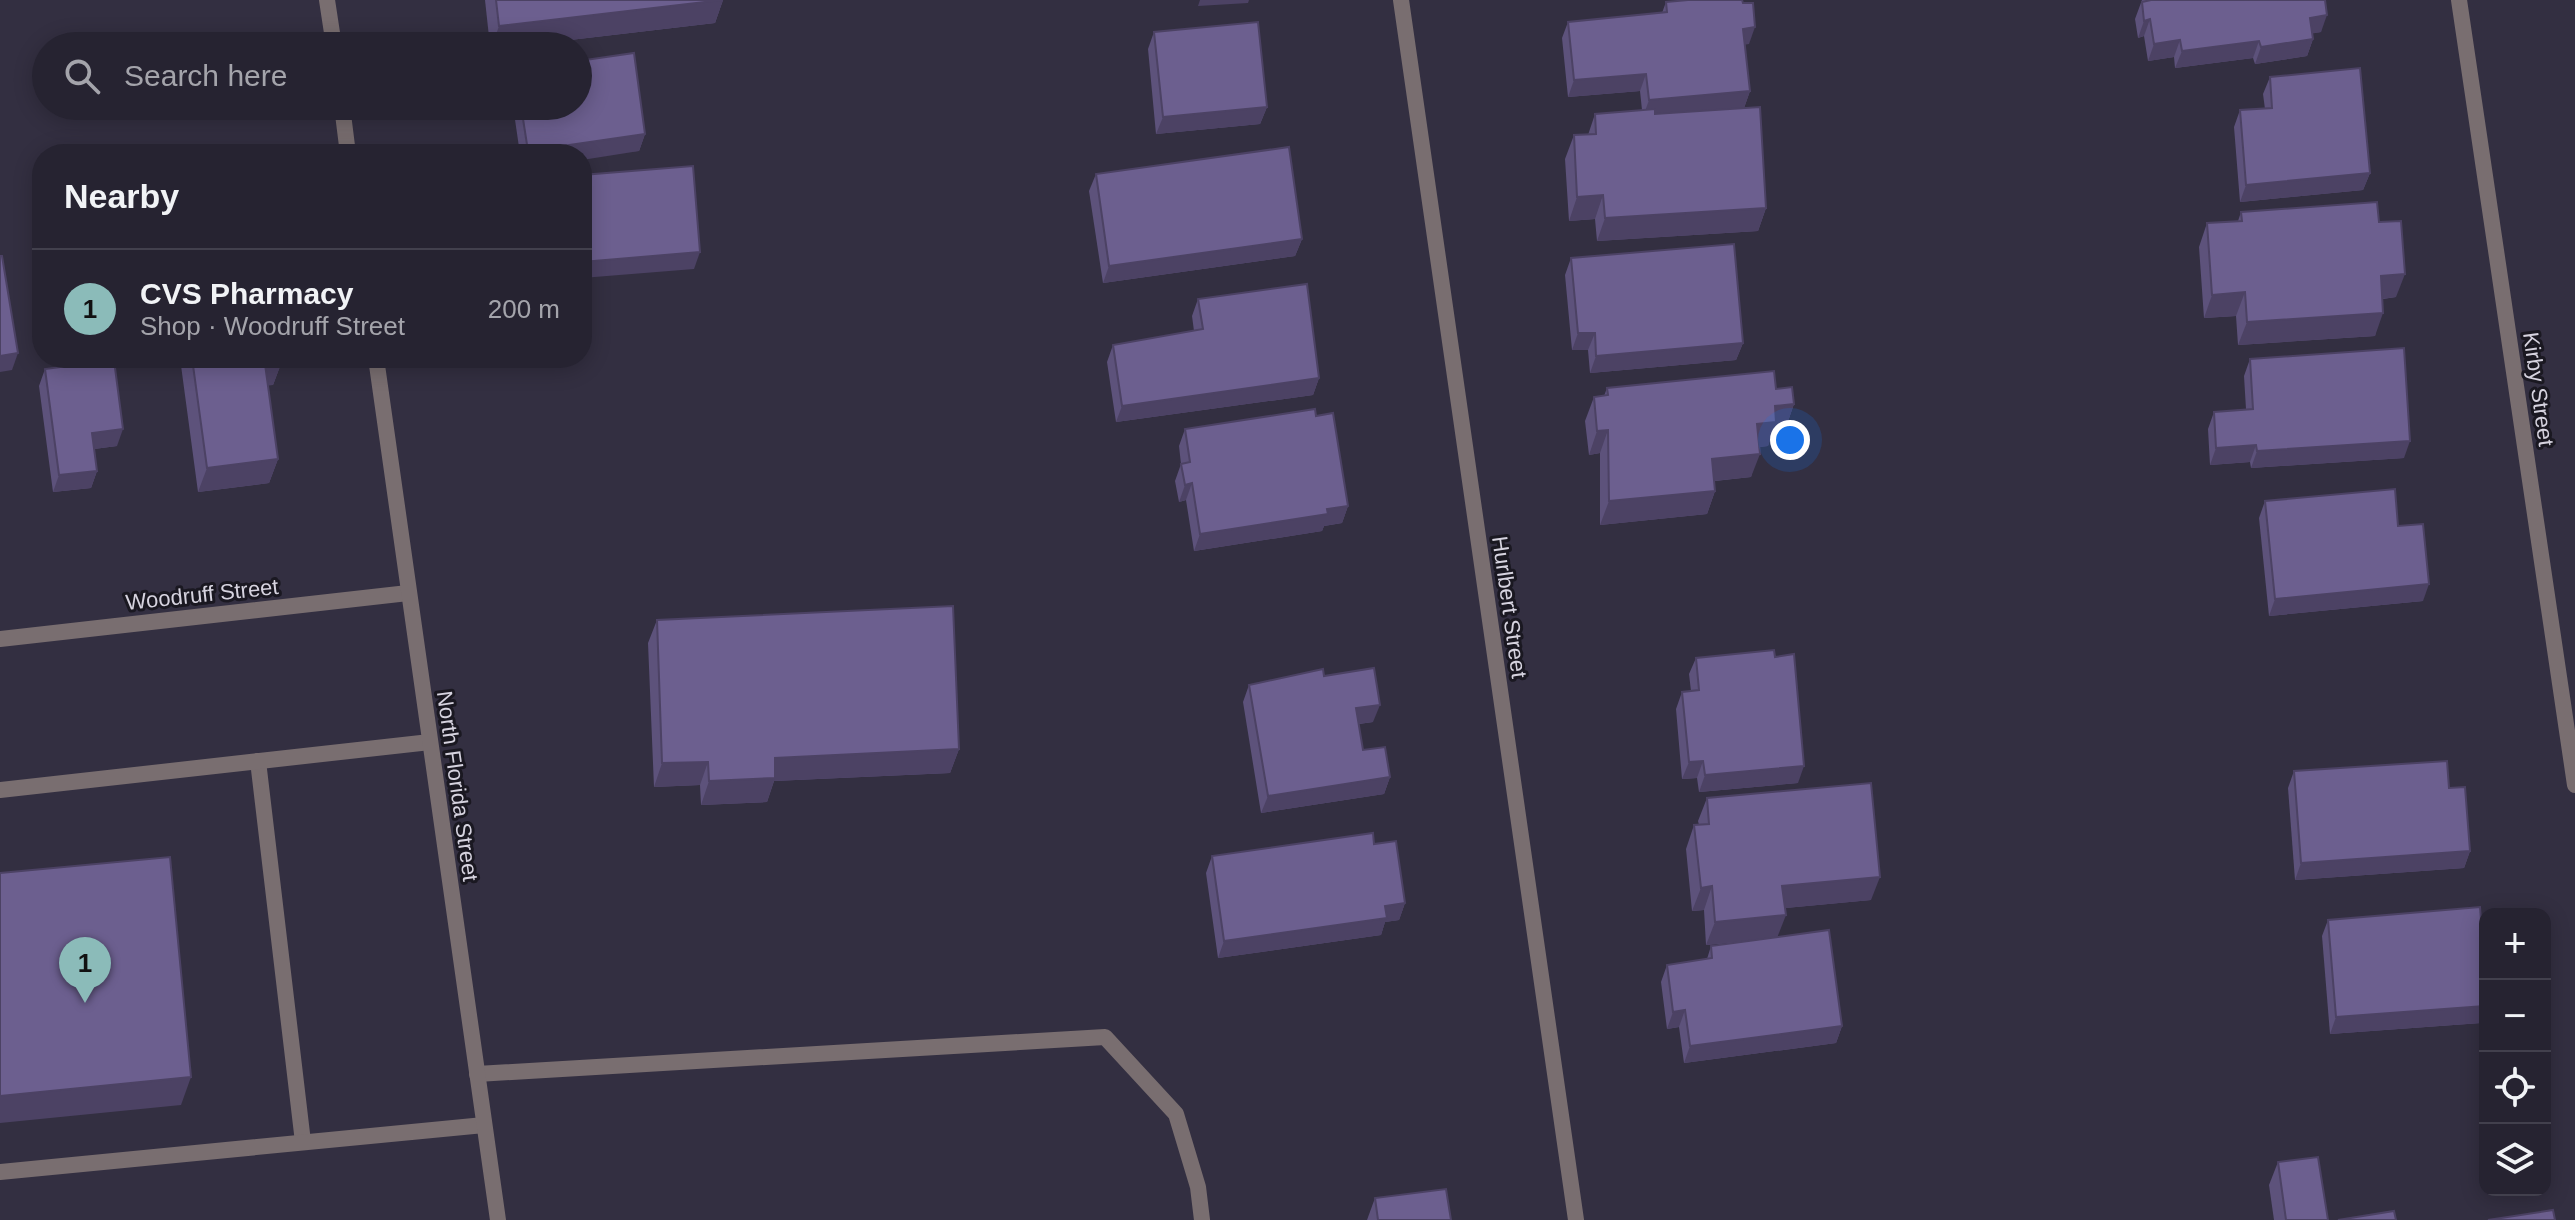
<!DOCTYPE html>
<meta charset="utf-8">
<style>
body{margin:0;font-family:Helvetica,sans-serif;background:#322f3d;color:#f1f3f6}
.controls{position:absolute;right:24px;bottom:24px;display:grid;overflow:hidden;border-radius:16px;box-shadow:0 4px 20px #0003}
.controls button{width:72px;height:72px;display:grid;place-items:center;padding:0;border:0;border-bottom:2px solid #42404d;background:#262331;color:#f1f3f6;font:40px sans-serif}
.you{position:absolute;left:1790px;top:440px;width:28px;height:28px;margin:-20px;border:6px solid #fff;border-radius:50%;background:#1a73e8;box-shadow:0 0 0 12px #1a73e833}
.badge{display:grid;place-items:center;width:52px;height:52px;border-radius:50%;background:#8bbbb9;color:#111;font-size:26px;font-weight:700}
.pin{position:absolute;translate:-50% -66px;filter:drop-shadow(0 2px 4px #0008)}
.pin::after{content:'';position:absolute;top:42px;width:28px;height:24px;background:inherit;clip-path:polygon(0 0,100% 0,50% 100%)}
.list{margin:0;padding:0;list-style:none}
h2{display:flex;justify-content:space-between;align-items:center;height:104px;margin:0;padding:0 32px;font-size:34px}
h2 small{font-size:26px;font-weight:400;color:#a4a4ab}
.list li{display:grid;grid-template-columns:52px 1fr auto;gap:24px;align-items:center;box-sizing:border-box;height:120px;padding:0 32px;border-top:2px solid #42404d}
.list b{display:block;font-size:30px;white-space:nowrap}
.list p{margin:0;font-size:26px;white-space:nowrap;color:#a4a4ab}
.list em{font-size:26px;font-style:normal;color:#a4a4ab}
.icon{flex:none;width:44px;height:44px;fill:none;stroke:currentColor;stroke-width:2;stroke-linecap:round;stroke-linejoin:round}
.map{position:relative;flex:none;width:2575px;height:1220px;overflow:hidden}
.search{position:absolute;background:#262331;box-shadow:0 4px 20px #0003;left:32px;top:32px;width:560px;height:88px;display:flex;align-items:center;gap:20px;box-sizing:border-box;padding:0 28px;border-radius:44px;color:#a4a4ab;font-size:30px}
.panel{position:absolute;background:#262331;box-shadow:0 4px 20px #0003;left:32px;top:144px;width:560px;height:224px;border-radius:32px}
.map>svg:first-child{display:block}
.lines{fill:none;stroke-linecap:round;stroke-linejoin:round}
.service{stroke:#796e70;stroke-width:16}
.minor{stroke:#796e70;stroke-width:16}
.tertiary{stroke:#796e70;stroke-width:16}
.wall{fill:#5d527b}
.shaded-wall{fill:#4c4264}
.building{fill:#6c5f8f;stroke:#4c4264;stroke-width:2}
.labels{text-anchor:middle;stroke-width:6;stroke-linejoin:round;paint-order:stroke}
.street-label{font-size:22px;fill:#d6d3df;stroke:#1a1821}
</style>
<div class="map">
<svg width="2575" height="1220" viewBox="0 0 2575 1220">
<rect width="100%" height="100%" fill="#332f41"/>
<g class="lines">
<g class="service">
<path d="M 258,761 L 303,1142"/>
<path d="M 0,790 L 430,742"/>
<path d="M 477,1074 L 1105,1037 L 1176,1114 L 1198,1187 L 1202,1220"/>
<path d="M 0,1172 L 484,1125"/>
</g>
<g class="minor">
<path d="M 1401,0 L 1576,1220"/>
<path d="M 2459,0 L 2575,785"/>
<path d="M 0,639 L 408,593"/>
</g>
<g class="tertiary">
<path d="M 327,0 L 334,46"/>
<path d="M 342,106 L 348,154"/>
<path d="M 376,358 L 498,1220"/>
</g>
</g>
<g class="wall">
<path d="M 485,0 L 723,0 L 715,23 L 519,46 L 490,46 Z"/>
<path d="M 2142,0 L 2325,0 L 2321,32 L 2313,33 L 2313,39 L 2307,56 L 2255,64 L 2253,58 L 2175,68 L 2174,57 L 2148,61 L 2144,36 L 2138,38 L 2135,19 Z"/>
<path d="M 1666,2 L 1749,44 L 1745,44 L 1750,91 L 1744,108 L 1766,208 L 1758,231 L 1597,241 L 1595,219 L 1569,221 L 1565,159 L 1574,135 L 1588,135 L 1595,114 L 1642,110 L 1640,91 L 1568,97 L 1562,38 L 1568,22 L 1662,13 Z"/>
<path d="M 1154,32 L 1267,107 L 1260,124 L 1156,134 L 1148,49 Z"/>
<path d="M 2270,77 L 2370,173 L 2363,190 L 2240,202 L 2234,127 L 2240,110 L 2265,109 L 2263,94 Z"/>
<path d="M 513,106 L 578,106 L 645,134 L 639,151 L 582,154 L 520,154 Z"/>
<path d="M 1096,174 L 1302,239 L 1295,256 L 1103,283 L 1089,191 Z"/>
<path d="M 2241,212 L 2379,222 L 2396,297 L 2383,299 L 2375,336 L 2238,345 L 2236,316 L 2204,318 L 2199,247 L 2207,223 L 2238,221 Z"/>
<path d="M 1571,258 L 1743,343 L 1736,360 L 1590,373 L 1588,350 L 1572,350 L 1565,275 Z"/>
<path d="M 1198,299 L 1319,378 L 1313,395 L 1116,422 L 1107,362 L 1113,345 L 1194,331 L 1192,316 Z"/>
<path d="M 180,358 L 281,358 L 282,361 L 273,385 L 268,385 L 278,459 L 269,483 L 198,492 Z"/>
<path d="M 2250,359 L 2404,458 L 2251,468 L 2250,462 L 2210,465 L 2208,429 L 2214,412 L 2246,409 L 2244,376 Z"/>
<path d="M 45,369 L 117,446 L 94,449 L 97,471 L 91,488 L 53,492 L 39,386 Z"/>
<path d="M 1607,388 L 1776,389 L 1794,404 L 1786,427 L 1774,428 L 1768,446 L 1759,447 L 1751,477 L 1715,481 L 1715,491 L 1707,514 L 1600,525 L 1600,453 L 1589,455 L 1585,421 L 1594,397 L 1604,396 Z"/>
<path d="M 1316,416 L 1348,506 L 1342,523 L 1324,526 L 1322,531 L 1194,551 L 1186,500 L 1179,502 L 1175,481 L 1181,464 L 1179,446 L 1185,429 Z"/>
<path d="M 2265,501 L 2398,526 L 2423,601 L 2269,616 L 2259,518 Z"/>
<path d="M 657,620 L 959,749 L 950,773 L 774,781 L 767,802 L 701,805 L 700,785 L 654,787 L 648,643 Z"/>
<path d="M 1696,658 L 1798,783 L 1699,792 L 1697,778 L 1682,779 L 1676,709 L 1682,692 L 1691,691 L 1689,674 Z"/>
<path d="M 1324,676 L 1373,722 L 1359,724 L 1363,750 L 1390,777 L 1384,794 L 1261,813 L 1243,702 L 1249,685 Z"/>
<path d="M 2294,771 L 2449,788 L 2470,851 L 2464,868 L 2295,880 L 2288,788 Z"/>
<path d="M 1707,798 L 1871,900 L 1785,908 L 1777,937 L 1842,1026 L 1836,1043 L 1684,1063 L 1679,1027 L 1667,1029 L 1661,982 L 1667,965 L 1707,959 L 1711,946 L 1751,941 L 1706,945 L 1704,910 L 1692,911 L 1686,849 L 1694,825 L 1699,825 L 1698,821 Z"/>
<path d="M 1374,844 L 1405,903 L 1399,920 L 1385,922 L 1381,935 L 1218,958 L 1206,873 L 1212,856 Z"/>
<path d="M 2328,920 L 2481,1023 L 2330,1034 L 2322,936 Z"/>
<path d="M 2278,1162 L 2328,1220 L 2274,1220 L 2269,1185 Z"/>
<path d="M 1375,1198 L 1451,1220 L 1367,1220 Z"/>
</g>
<g class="shaded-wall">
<path d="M 723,0 L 715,23 L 519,46 L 492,46 L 499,26 Z"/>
<path d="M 1200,0 L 1249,0 L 1248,3 L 1198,6 Z"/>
<path d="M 2327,15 L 2321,32 L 2304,35 L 2310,18 Z"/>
<path d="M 2150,19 L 2144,36 L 2138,38 L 2144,21 Z"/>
<path d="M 1755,27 L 1749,44 L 1737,46 L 1743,29 Z"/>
<path d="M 2313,39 L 2307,56 L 2255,64 L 2261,47 Z"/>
<path d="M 2180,40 L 2174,57 L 2148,61 L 2154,44 Z"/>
<path d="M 2259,41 L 2253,58 L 2175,68 L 2182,51 Z"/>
<path d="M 1646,74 L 1640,91 L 1568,97 L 1574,80 Z"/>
<path d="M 1750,91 L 1744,108 L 1643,117 L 1649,100 Z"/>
<path d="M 1267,107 L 1260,124 L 1156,134 L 1163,117 Z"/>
<path d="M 645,134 L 639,151 L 582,160 L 582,154 L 527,154 L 528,151 Z"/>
<path d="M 2370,173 L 2363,190 L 2240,202 L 2246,185 Z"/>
<path d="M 1603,195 L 1595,219 L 1569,221 L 1577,197 Z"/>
<path d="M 1766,208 L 1758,231 L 1597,241 L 1605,218 Z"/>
<path d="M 1302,239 L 1295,256 L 1103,283 L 1109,266 Z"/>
<path d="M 700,252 L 694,269 L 582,278 L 582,262 Z"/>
<path d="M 2405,274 L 2396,297 L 2373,300 L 2381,276 Z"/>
<path d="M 2245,292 L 2236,316 L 2204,318 L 2212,295 Z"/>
<path d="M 2383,313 L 2375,336 L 2238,345 L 2247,322 Z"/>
<path d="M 1578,333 L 1595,333 L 1588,350 L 1572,350 Z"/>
<path d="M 1743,343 L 1736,360 L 1590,373 L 1596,356 Z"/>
<path d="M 18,353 L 12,370 L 0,372 L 0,356 Z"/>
<path d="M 282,361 L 273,385 L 257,387 L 265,364 Z"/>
<path d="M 1319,378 L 1313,395 L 1116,422 L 1122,406 Z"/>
<path d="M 1794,404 L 1786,427 L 1774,428 L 1768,446 L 1749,448 L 1757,424 L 1775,406 Z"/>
<path d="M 123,429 L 117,446 L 86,450 L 92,433 Z"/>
<path d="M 1608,430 L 1600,453 L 1589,455 L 1597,431 Z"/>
<path d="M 2410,441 L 2404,458 L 2251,468 L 2257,451 Z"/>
<path d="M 2256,445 L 2250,462 L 2210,465 L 2216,448 Z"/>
<path d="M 1760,454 L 1751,477 L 1704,482 L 1712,459 Z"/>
<path d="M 278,459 L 269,483 L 198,492 L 207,468 Z"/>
<path d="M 97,471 L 91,488 L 53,492 L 59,475 Z"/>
<path d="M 1192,483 L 1186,500 L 1179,502 L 1185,485 Z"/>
<path d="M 1715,491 L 1707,514 L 1600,525 L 1609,501 Z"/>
<path d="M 1348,506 L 1342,523 L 1324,526 L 1322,531 L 1194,551 L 1200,534 L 1327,509 Z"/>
<path d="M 2429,584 L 2423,601 L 2269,616 L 2275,599 Z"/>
<path d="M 1380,705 L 1373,722 L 1350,725 L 1356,708 Z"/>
<path d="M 959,749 L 950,773 L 774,781 L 767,802 L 701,805 L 709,781 L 775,758 Z"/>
<path d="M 1703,761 L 1697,778 L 1682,779 L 1689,762 Z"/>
<path d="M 708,762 L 700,785 L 654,787 L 662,763 Z"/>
<path d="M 1804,766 L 1798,783 L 1699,792 L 1705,775 Z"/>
<path d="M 1390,777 L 1384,794 L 1261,813 L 1268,796 Z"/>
<path d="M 2470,851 L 2464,868 L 2295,880 L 2301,863 Z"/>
<path d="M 1880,877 L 1871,900 L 1774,909 L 1782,886 Z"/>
<path d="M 1712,886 L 1704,910 L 1692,911 L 1701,888 Z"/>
<path d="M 1405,903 L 1399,920 L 1385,922 L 1381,935 L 1218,958 L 1224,941 L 1385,906 Z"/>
<path d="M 1786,915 L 1777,938 L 1706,945 L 1715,922 Z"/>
<path d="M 2485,1006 L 2485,1013 L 2481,1023 L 2330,1034 L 2336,1017 Z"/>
<path d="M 1685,1010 L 1679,1027 L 1667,1029 L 1673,1012 Z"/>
<path d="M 1842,1026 L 1836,1043 L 1684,1063 L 1690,1046 Z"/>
<path d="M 191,1077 L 181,1105 L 0,1123 L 0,1096 Z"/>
</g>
<g class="building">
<path d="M 496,0 L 722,0 L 499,26 Z"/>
<path d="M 1688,0 L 1742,0 L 1743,3 L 1753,3 L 1755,27 L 1743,29 L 1750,91 L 1649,100 L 1646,74 L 1574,80 L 1568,22 L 1667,12 L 1666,2 Z"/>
<path d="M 2151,0 L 2325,0 L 2327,15 L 2310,18 L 2313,39 L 2261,47 L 2259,41 L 2182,51 L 2180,40 L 2154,44 L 2150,19 L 2144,21 L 2142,2 Z"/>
<path d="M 1258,22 L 1267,107 L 1163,117 L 1154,32 Z"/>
<path d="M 634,53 L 645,134 L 528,151 L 521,106 L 578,106 L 578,61 Z"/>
<path d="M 2360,68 L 2370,173 L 2246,185 L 2240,110 L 2272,108 L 2270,77 Z"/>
<path d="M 1760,107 L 1766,208 L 1605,218 L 1603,195 L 1577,197 L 1574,135 L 1596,134 L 1595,114 L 1655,109 L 1655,114 Z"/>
<path d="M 1289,147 L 1302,239 L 1109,266 L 1096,174 Z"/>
<path d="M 693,166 L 700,252 L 582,262 L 582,175 Z"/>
<path d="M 2377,202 L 2379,222 L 2401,221 L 2405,274 L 2381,276 L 2383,313 L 2247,322 L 2245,292 L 2212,295 L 2207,223 L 2242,221 L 2241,212 Z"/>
<path d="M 1734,244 L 1743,343 L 1596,356 L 1595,333 L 1578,333 L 1571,258 Z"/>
<path d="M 0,256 L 2,256 L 18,353 L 0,356 Z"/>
<path d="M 1307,284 L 1319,378 L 1122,406 L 1113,345 L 1203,329 L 1198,299 Z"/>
<path d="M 2404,348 L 2410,441 L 2257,451 L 2256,445 L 2216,448 L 2214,412 L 2253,409 L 2250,359 Z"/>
<path d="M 192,358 L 281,358 L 282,361 L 265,364 L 278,459 L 207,468 Z"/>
<path d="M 114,360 L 123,429 L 92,433 L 97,471 L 59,475 L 45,369 Z"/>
<path d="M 1774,371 L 1776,389 L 1792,387 L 1794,404 L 1775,406 L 1776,422 L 1757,424 L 1760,454 L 1712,459 L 1715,491 L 1609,501 L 1608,430 L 1597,431 L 1594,397 L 1608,395 L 1607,388 Z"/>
<path d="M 1315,409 L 1316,416 L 1333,413 L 1348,506 L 1327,509 L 1328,514 L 1200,534 L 1192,483 L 1185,485 L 1181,464 L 1190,462 L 1185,429 Z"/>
<path d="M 2395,489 L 2398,526 L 2423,524 L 2429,584 L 2275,599 L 2265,501 Z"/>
<path d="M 953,606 L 959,749 L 775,758 L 775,778 L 709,781 L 708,762 L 662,763 L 657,620 Z"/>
<path d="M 1774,650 L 1775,657 L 1794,654 L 1804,766 L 1705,775 L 1703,761 L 1689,762 L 1682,692 L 1699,690 L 1696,658 Z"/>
<path d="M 1374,668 L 1380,705 L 1356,708 L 1363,750 L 1385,747 L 1390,777 L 1268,796 L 1249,685 L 1323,669 L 1324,676 Z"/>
<path d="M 2447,761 L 2449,788 L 2465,787 L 2470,851 L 2301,863 L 2294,771 Z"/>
<path d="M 1871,783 L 1880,877 L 1782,886 L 1786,915 L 1715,922 L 1712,886 L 1701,888 L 1694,825 L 1709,824 L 1707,798 Z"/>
<path d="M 1373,833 L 1374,844 L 1396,841 L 1405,903 L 1385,906 L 1387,918 L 1224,941 L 1212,856 Z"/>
<path d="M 170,857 L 191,1077 L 0,1096 L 0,873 Z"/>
<path d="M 2480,907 L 2485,972 L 2485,1006 L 2336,1017 L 2328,920 Z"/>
<path d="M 1829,930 L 1842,1026 L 1690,1046 L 1685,1010 L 1673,1012 L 1667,965 L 1712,958 L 1711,946 Z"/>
<path d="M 2318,1157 L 2328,1220 L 2286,1220 L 2278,1162 Z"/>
<path d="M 1446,1189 L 1451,1220 L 1378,1220 L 1375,1198 Z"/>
<path d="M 2553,1210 L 2555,1220 L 2488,1220 Z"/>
<path d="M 2394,1211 L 2396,1220 L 2338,1220 Z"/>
</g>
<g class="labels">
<g class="street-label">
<text transform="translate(2539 389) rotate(82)" y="8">Kirby Street</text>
<text transform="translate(202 594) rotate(-6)" y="8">Woodruff Street</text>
<text transform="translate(1510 607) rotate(82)" y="8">Hurlbert Street</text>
<text transform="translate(458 786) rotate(82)" y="8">North Florida Street</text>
</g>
</g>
</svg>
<div class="controls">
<button>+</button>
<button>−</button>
<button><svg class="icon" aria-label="locate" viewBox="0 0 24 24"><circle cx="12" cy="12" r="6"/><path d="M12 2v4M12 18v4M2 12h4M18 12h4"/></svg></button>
<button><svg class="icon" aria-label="layers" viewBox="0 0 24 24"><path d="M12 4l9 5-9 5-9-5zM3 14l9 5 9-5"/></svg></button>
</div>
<div class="you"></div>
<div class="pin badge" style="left:85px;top:1003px">1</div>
<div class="search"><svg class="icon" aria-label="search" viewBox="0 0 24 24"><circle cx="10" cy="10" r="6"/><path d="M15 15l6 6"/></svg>Search here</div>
<section class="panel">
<h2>Nearby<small></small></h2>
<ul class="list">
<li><span class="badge">1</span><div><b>CVS Pharmacy</b><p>Shop · Woodruff Street</p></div><em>200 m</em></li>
</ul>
</section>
</div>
